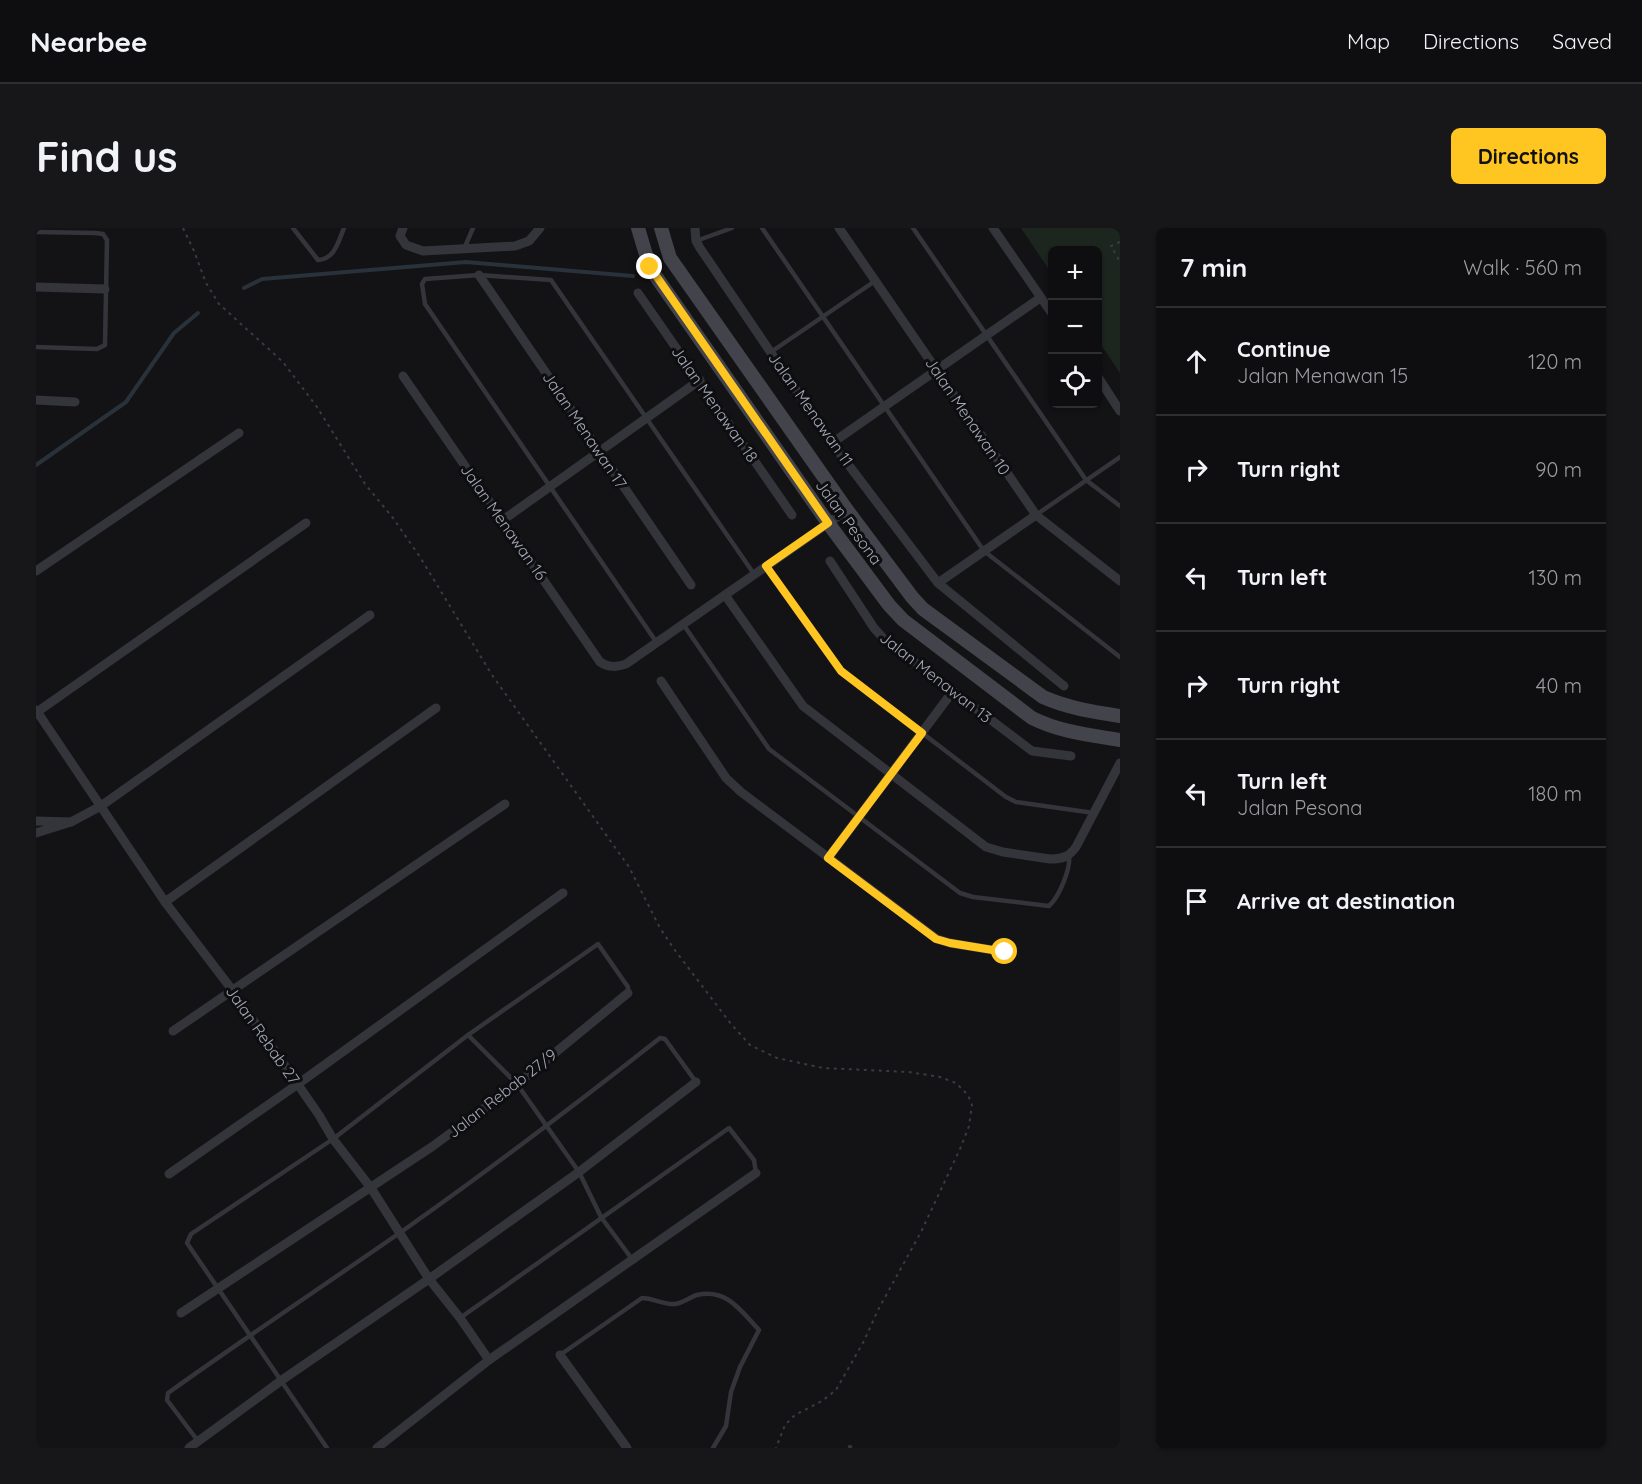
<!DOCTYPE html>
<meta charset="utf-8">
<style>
body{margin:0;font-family:Quicksand,sans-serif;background:#171719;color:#f1f3f6}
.controls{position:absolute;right:18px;top:18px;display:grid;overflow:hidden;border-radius:9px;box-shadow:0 2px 4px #0004}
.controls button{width:54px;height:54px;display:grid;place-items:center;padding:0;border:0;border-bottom:2px solid #2e2e30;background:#0e0e10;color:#f1f3f6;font:30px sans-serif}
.stop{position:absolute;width:18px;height:18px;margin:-14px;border:4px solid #ffc622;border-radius:50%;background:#fff}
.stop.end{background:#ffc622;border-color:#fff;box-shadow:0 2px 6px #0008}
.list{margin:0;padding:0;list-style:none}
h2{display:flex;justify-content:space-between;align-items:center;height:78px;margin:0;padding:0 24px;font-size:26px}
h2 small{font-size:20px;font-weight:400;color:#9b9c9f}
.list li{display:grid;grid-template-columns:39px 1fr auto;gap:18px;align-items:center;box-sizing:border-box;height:108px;padding:0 24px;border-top:2px solid #2e2e30}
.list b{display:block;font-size:22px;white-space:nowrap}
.list p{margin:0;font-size:20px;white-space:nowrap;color:#9b9c9f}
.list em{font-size:20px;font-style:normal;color:#9b9c9f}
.icon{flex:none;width:33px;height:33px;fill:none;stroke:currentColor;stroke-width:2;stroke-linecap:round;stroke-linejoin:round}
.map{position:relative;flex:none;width:1084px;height:1220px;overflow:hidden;border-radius:9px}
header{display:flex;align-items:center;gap:36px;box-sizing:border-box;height:84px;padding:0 30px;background:#0e0e10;border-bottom:2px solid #2e2e30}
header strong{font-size:28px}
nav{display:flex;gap:33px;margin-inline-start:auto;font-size:21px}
.intro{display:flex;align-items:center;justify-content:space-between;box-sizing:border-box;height:144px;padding:0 36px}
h1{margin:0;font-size:42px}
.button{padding:15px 27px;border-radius:9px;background:#ffc622;color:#111;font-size:21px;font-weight:700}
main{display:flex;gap:36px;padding:0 36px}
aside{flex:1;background:#0e0e10;border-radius:9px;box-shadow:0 2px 4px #0004}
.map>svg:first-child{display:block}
.green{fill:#1d251f}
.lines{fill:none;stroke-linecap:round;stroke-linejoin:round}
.stream{stroke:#29313a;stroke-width:4}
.path{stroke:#3a3b42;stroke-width:2;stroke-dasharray:3 4.5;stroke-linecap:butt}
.lane{stroke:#34353b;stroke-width:4.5}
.street{stroke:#34353b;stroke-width:9}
.secondary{stroke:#42434b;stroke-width:14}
.route{stroke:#ffc622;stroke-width:8}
.labels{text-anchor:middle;stroke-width:6;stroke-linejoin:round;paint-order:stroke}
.street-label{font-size:16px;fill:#a4a8b7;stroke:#0e0e10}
</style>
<header>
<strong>Nearbee</strong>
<nav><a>Map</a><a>Directions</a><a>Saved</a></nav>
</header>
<div class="intro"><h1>Find us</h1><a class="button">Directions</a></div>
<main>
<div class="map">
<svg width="1084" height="1220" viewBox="0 0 1084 1220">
<rect width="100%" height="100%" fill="#131315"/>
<path class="green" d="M 985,0 L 1084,0 L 1084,145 L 1062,112 L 1062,22 L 1017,22 L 1016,46 Z"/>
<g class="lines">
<g class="stream">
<path d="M 208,60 L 226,51 L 430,34 L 597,48"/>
<path d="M 0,237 L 90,174 L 138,105 L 162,85"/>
</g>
<g class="path">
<path d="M 147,0 L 158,23 L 170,55 L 183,76 L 247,134 L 281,179 L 329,256 L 357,290 L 384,329 L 456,447 L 593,639 L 624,700 L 638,721 L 695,796 L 714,817 L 741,830 L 787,840 L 873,844 L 904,849 L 920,855 L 932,867 L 936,877 L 933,898 L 924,921 L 885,1004 L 842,1082 L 828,1113 L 800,1162 L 786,1173 L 759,1187 L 749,1197 L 740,1220"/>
<path d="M 1084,14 L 1075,18 L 1084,34"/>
</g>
<g class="lane">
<path d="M 257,0 L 282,32 C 299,31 302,14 308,0"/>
<path d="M 726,0 L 948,323 L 1084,429"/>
<path d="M 877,0 L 1050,252 L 1084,278"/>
<path d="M 0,4 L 59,5 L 67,6 L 71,12 L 69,117 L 61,121 L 0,119"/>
<path d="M 660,13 L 696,0"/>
<path d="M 428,21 L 437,0"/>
<path d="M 735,124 L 839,53"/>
<path d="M 1000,287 L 1084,229"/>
<path d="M 730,338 L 805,443 L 970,569 L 980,574 L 1058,585"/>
<path d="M 647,396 L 733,521 L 924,665 L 937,669 L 1013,678 C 1023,669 1035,641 1033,627"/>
<path d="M 621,415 L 389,76 L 386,56 L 389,51 L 443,47 L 515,52 L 718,346"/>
<path d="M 432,807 L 481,856 L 543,944 L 565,989 L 596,1031"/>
<path d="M 424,1090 L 693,900 L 718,932 L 720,945"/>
<path d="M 524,1127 L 606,1070 C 617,1070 628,1077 639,1076 C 647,1075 654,1069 661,1067 C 691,1060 705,1083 723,1102 L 704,1139 L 695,1164 L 690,1198 L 677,1220"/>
<path d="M 162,1213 L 131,1172 L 132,1165 C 209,1110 287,1058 365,1004 C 453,942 539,877 624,810 L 629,811 L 660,854"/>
<path d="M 291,1220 L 151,1015 L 155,1006 L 297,911 L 432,807 L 562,716 L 592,759 L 592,765"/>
<path d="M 814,1220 L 814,1219"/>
</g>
<g class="street">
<path d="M 367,0 L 364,8 L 370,17 L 387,23 L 479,18 L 493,13 L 504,0"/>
<path d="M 659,0 L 660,13 L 664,20 L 796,215 L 902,355 L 1028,458"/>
<path d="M 803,0 L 1000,287 L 1084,353"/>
<path d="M 957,0 L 1017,87"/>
<path d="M 443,47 L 655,357"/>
<path d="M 0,59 L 69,61"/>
<path d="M 602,65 L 756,287"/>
<path d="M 367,148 L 564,434 C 573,440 580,439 590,436 L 811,282"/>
<path d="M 1062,149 L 1084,183"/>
<path d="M 0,172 L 39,174"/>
<path d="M 796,215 L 1004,70"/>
<path d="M 467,292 L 664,152"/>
<path d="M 794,333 L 838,400 L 848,411 L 996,523 L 1035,528"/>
<path d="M 0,343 L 203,205"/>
<path d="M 902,355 L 1000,287"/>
<path d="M 689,367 L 767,478 L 950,619 L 967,624 L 1014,631 C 1026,631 1033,629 1040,619 L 1084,535"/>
<path d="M 625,453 L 690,550 L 705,564 L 901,711 L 914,715 L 969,724"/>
<path d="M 0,482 L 129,674 L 197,763 L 283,887 L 297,911 L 335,960 L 393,1051 L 424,1090 L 453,1132"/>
<path d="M 1,484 L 270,295"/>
<path d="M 0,593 L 35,594 L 0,605"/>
<path d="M 35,594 L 65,578 L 334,387"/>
<path d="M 792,630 L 917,463"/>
<path d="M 129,674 L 400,480"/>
<path d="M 137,803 L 469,576"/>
<path d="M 133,946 L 262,856 L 527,665"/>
<path d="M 145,1085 L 397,918 L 481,856 L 592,765"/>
<path d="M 524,1127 L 591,1220"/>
<path d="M 153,1220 L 246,1152 L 393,1051 L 543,944 L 660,854"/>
<path d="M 341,1220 L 453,1132 L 720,945"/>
</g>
<g class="secondary">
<path d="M 602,0 L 614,40 L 792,295 L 853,377 L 867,392 L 996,490 C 1024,504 1054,507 1084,512"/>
<path d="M 625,0 L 634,30 L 811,282 L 876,369 L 887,381 L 1007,469 C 1032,480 1057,484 1084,488"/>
</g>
</g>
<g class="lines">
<path class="route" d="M 614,39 L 792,295 L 730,338 L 805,443 L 886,505 L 792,630 L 900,711 L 914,715 L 969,724"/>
</g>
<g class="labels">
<g class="street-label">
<text transform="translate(679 176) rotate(55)" y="6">Jalan Menawan 18</text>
<text transform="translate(775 181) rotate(55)" y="6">Jalan Menawan 11</text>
<text transform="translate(932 188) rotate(56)" y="6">Jalan Menawan 10</text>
<text transform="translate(549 202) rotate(56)" y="6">Jalan Menawan 17</text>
<text transform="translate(468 294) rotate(55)" y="6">Jalan Menawan 16</text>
<text transform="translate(813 294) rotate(54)" y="6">Jalan Pesona</text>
<text transform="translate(900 449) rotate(38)" y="6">Jalan Menawan 13</text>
<text transform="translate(227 807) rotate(55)" y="6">Jalan Rebab 27</text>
<text transform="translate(466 865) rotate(-38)" y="6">Jalan Rebab 27/9</text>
</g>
</g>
</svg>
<div class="controls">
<button>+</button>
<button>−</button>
<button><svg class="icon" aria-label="locate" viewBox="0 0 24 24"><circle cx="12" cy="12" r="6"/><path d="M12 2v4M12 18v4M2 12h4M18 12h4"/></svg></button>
</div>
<div class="stop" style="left:969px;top:724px"></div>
<div class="stop end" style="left:614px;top:39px"></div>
</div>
<aside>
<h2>7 min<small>Walk · 560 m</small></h2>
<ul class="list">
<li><svg class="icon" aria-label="ahead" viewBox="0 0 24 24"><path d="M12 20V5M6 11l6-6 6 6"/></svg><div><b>Continue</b><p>Jalan Menawan 15</p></div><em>120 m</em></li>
<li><svg class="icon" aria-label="right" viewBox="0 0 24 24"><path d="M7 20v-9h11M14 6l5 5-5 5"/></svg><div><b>Turn right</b></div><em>90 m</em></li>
<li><svg class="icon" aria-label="left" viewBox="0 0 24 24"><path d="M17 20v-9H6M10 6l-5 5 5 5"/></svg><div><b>Turn left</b></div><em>130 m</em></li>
<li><svg class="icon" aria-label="right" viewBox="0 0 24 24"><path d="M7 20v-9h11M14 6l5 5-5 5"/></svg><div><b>Turn right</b></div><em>40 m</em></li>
<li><svg class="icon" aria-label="left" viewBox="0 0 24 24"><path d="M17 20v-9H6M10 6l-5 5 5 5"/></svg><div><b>Turn left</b><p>Jalan Pesona</p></div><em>180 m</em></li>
<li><svg class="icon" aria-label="arrive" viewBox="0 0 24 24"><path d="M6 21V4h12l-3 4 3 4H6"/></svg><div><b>Arrive at destination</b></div></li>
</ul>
</aside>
</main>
